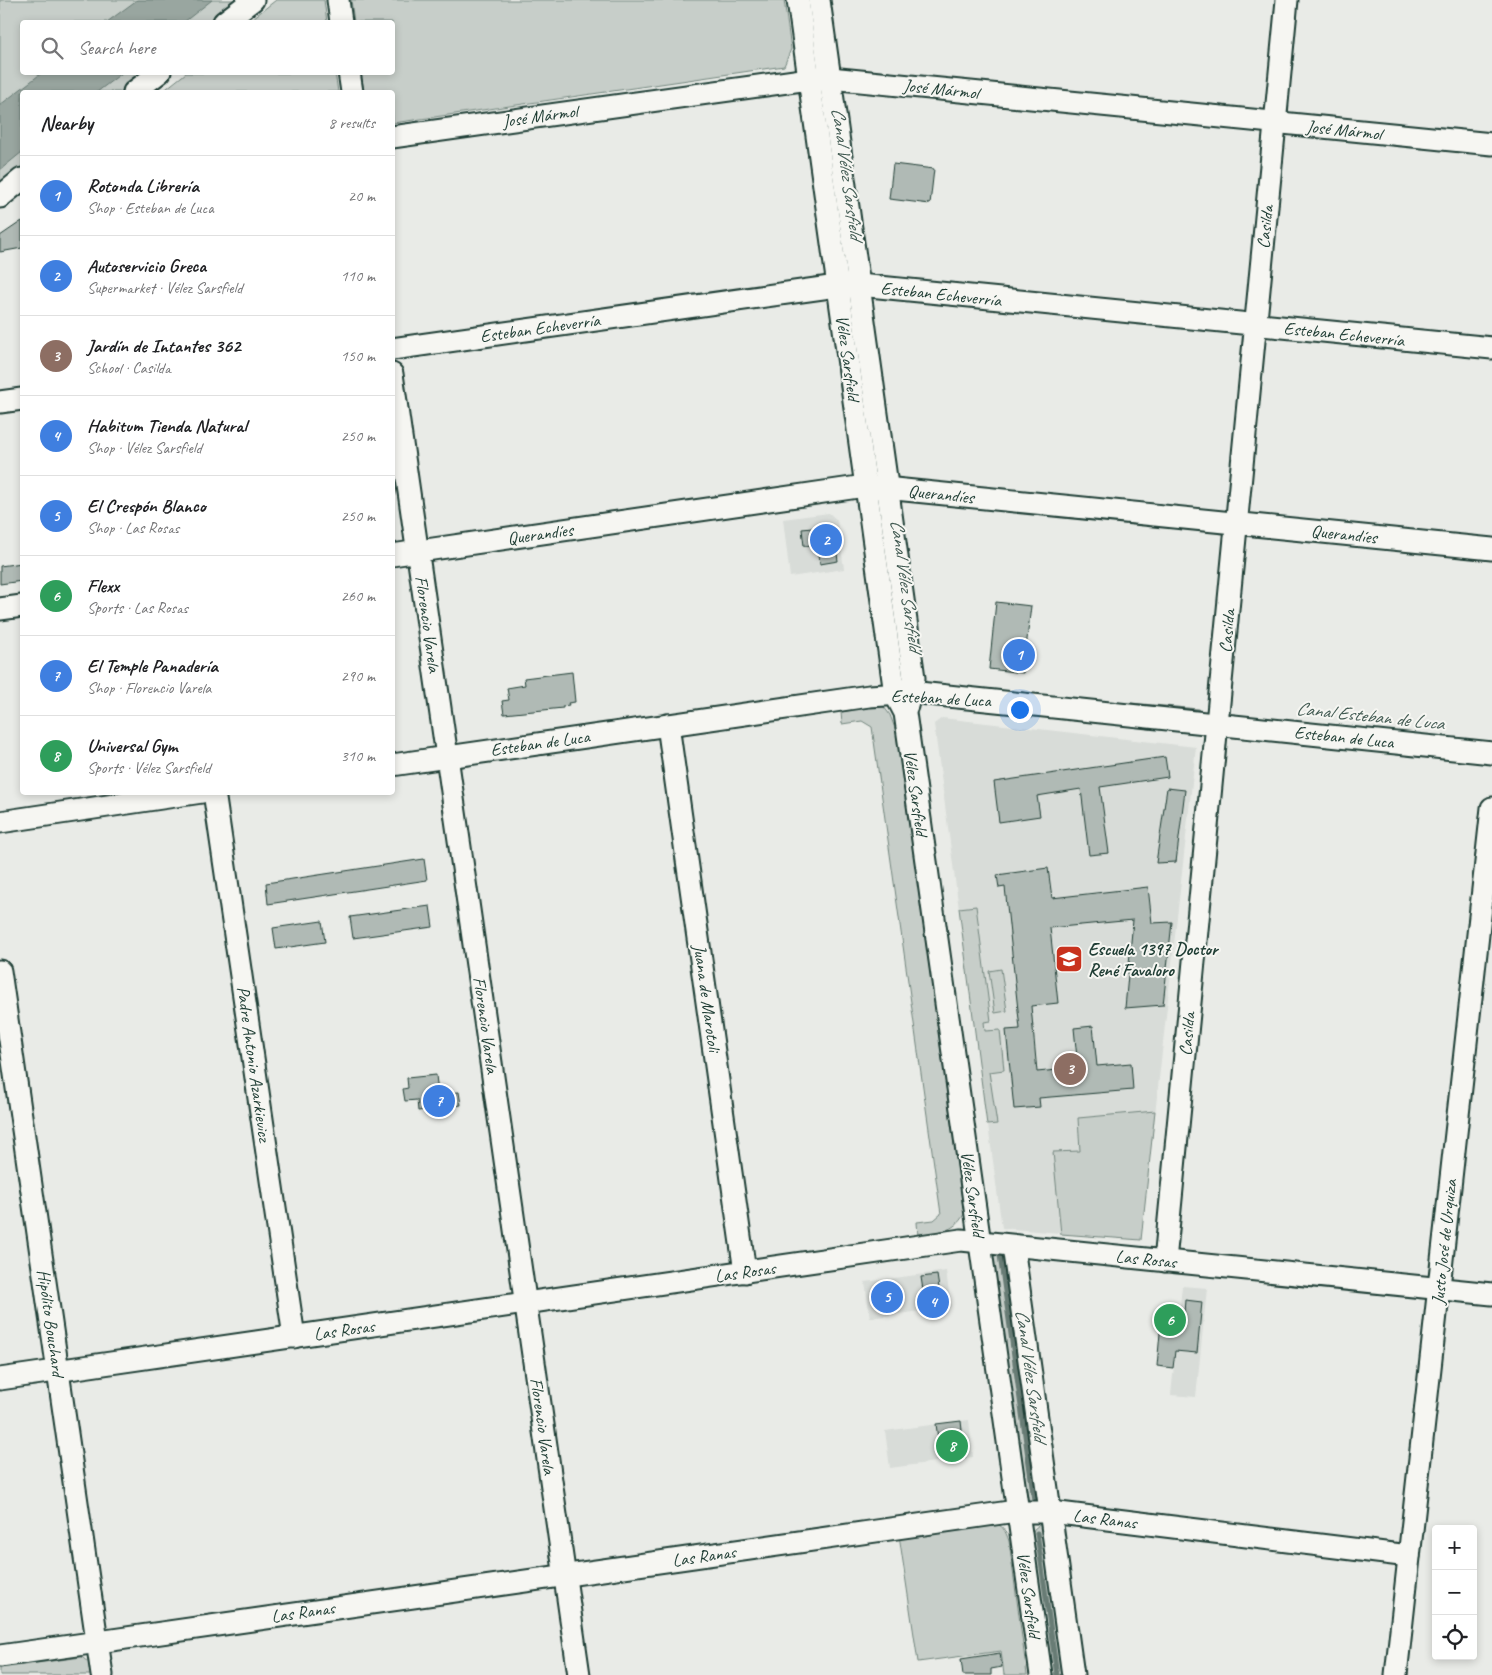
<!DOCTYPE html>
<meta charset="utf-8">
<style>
body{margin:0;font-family:Caveat,sans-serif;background:#f6f6f6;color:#202124}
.controls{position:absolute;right:15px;bottom:15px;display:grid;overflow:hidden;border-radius:5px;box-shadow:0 2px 8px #0003}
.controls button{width:45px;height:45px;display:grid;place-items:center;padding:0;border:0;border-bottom:1px solid #e0e0e0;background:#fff;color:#202124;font:25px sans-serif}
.you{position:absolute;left:1019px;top:709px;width:18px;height:18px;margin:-12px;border:4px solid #fff;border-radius:50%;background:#1a73e8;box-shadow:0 0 0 8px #1a73e833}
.badge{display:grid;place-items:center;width:32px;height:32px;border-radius:50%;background:#2563eb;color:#fff;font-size:16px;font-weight:700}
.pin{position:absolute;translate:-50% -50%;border:2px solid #fff;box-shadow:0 1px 5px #0006}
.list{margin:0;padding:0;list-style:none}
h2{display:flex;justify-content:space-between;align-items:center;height:65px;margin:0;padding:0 20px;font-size:21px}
h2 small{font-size:16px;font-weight:400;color:#757577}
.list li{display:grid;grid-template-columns:32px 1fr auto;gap:15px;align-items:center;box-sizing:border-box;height:80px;padding:0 20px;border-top:1px solid #e0e0e0}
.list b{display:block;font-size:19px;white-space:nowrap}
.list p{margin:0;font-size:16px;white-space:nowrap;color:#757577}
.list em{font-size:16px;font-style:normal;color:#757577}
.icon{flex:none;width:28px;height:28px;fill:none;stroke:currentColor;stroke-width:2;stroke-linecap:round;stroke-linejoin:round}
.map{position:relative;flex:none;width:1492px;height:1675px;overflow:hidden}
.search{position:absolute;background:#fff;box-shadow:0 2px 8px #0003;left:20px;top:20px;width:375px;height:55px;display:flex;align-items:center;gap:12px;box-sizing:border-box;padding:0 18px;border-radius:5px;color:#757577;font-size:19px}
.panel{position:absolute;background:#fff;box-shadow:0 2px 8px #0003;left:20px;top:90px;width:375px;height:705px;border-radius:5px}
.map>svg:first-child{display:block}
.built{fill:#d8dcd8}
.green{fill:#c7cec9;stroke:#73867e}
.water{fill:#99a6a0;stroke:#687c75}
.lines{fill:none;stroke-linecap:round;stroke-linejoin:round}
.stream{stroke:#687c75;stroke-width:5}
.building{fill:#b0bab5;stroke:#1f3d34}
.minor-casing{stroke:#1f3d34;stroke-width:25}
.minor{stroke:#f6f6f2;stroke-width:21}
.labels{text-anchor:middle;stroke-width:4;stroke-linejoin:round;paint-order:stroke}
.street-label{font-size:18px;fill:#1f3d34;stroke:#f6f6f2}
.poi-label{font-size:18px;font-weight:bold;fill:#1f3d34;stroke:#f6f6f2;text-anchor:start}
.water-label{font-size:19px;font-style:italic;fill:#445c54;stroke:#f6f6f2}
</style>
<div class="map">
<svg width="1492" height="1675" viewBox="0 0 1492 1675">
<rect width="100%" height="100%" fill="#e9ebe7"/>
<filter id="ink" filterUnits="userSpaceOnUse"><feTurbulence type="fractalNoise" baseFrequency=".02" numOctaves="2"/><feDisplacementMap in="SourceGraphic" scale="10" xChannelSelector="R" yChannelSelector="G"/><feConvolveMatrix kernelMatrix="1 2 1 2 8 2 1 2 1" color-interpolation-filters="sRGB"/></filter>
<g filter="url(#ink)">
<g class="built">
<path d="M 829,513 L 837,520 L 844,569 L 790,577 L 783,519 Z"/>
<path d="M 942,718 L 1196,747 L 1141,1240 L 1002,1228 L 934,724 Z"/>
<path d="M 946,1271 L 951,1307 L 870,1318 L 865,1282 Z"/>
<path d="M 1182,1286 L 1207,1288 L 1196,1397 L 1171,1395 Z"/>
<path d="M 969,1420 L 973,1457 L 890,1468 L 885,1431 Z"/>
</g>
<g class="green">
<path d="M 0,0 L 253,0 L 224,22 L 22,22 L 22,72 L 160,73 L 134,92 L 22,92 L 22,179 L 0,197 Z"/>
<path d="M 276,0 L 324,0 L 327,22 L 248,22 Z"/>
<path d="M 351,0 L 784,0 L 791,49 L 784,66 L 393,123 L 392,92 L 364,92 L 361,73 L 392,72 L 392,22 L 354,22 Z"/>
<path d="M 186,73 L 335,73 L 338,92 L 162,92 Z"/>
<path d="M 874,706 L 884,707 L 890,715 L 896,731 L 964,1214 C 954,1233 938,1232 918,1236 L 917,1222 L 934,1220 L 941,1214 L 872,727 L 862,721 L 842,724 L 841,712 Z"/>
<path d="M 976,906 L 991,1021 L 984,1022 L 985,1031 L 1000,1030 L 1004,1070 L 989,1072 L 997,1124 L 987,1125 L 959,908 Z"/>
<path d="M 1001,969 L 1007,1011 L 995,1013 L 989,971 Z"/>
<path d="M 1155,1111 L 1141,1240 L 1061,1234 L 1053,1152 L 1080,1151 L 1078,1118 Z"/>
<path d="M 1003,1252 L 1043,1505 L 1030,1507 L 1025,1500 L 992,1263 L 995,1254 Z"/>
<path d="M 992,1522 C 1003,1525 1005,1530 1009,1541 L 1027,1675 L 1004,1675 L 1001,1651 L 918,1662 L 899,1535 Z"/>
<path d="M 1039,1525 L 1044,1525 L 1069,1675 L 1053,1675 L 1031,1538 L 1034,1529 Z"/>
<path d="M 82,1657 L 90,1664 L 92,1675 L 0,1675 L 0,1668 Z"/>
</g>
<g class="water">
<path d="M 137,0 L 212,0 L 184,22 L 107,22 Z"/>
<path d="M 43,72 L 122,73 L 97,92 L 22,92 L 22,152 L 0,170 L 0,105 Z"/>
</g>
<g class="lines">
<g class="stream">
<path d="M 1131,705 L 1198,711"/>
<path d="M 1000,1255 L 1034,1500"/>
<path d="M 1037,1533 L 1057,1675"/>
</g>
</g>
<g class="building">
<path d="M 893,164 L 934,169 L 930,204 L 889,199 Z"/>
<path d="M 22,221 L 22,248 L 0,252 L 0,236 Z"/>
<path d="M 833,526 L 838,561 L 820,564 L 818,545 L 804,546 L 802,529 Z"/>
<path d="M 22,563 L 22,581 L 0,584 L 0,566 Z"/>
<path d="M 996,602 L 1031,606 L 1023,673 L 989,669 Z"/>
<path d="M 572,672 L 575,702 L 568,703 L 569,705 L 563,706 L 563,708 L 504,714 L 502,701 L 509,700 L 507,688 L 525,685 L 524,678 Z"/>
<path d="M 1165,757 L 1168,777 L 1100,787 L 1109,853 L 1089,855 L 1081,789 L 1037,796 L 1040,816 L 999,822 L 994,782 Z"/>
<path d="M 1167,788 L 1185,790 L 1176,862 L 1156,863 Z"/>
<path d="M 424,859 L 427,880 L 268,904 L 266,883 Z"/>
<path d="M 1048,868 L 1052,898 L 1148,887 L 1152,923 L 1172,922 L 1163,1005 L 1125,1008 L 1133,920 L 1050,928 L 1058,1003 L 1031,1006 L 1037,1072 L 1078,1068 L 1074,1028 L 1093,1026 L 1097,1066 L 1131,1063 L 1133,1090 L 1039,1098 L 1040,1107 L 1014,1109 L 1006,1030 L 1020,1029 L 1005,887 L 999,888 L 997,875 Z"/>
<path d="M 430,906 L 433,927 L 353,938 L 350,917 Z"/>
<path d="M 322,921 L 325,942 L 276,949 L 273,928 Z"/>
<path d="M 436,1075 L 438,1094 L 459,1092 L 461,1105 L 418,1111 L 417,1100 L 405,1101 L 403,1089 L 408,1088 L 407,1078 Z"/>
<path d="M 937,1275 L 942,1308 L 926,1310 L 921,1277 Z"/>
<path d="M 1185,1300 L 1202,1302 L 1197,1353 L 1175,1351 L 1173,1368 L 1157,1366 L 1162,1311 L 1184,1313 Z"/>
<path d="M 961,1421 L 965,1458 L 941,1461 L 936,1424 Z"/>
<path d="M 1000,1653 L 1002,1667 L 991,1669 L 991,1675 L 963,1675 L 961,1659 Z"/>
</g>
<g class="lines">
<g class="minor-casing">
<g id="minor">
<path d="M 338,0 L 341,22"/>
<path d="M 798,0 L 895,694 L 905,713 L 1041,1675"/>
<path d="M 819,0 L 914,678 L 907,706"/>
<path d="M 224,22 L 253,0"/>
<path d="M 349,72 L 352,92"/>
<path d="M 134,92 L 160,72"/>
<path d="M 392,137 L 809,79 L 830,78 L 1492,144"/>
<path d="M 0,197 L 22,179"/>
<path d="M 392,349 L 837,286 L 859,285 L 1492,348"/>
<path d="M 392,374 L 579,1675"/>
<path d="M 0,402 L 22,399"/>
<path d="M 392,555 L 865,486 L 1492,549"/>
<path d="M 0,609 L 22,606"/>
<path d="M 668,725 L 745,1272"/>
<path d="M 392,765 L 869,696 L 919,693 L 1492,753"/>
<path d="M 214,792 L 294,1337"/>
<path d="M 0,822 L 202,792"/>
<path d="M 0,971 L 102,1675"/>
<path d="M 1013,1246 L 1073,1675"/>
<path d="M 1165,1261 L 1287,0"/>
<path d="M 0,1379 L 961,1240 L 1492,1294"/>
<path d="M 0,1656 L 1009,1512 L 1051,1512 L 1409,1556"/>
<path d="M 1396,1675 L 1492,808"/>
</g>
</g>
<use href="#minor" class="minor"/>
</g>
</g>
<defs>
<g id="school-square" transform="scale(1.4375)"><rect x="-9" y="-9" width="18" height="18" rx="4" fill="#c8321e" stroke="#f6f6f2"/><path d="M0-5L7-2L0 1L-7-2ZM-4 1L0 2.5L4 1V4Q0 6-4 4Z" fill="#fff"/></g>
</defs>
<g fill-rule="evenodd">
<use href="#school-square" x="1069" y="959"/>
</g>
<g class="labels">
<g class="street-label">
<text transform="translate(941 89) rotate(6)" y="6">José Mármol</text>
<text transform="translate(540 116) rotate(-8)" y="6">José Mármol</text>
<text transform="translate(1344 130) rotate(6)" y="6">José Mármol</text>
<text transform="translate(1265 227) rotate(-84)" y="6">Casilda</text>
<text transform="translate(941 294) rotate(6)" y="6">Esteban Echeverría</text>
<text transform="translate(540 328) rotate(-8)" y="6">Esteban Echeverría</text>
<text transform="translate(1344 334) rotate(6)" y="6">Esteban Echeverría</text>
<text transform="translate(848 358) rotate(82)" y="6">Vélez Sarsfield</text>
<text transform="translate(941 494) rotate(6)" y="6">Querandíes</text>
<text transform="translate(540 534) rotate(-8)" y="6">Querandíes</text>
<text transform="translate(1344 534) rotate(6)" y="6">Querandíes</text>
<text transform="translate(428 624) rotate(82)" y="6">Florencio Varela</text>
<text transform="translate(1227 631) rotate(-85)" y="6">Casilda</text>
<text transform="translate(941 698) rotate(3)" y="6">Esteban de Luca</text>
<text transform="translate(1344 737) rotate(6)" y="6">Esteban de Luca</text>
<text transform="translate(540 743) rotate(-8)" y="6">Esteban de Luca</text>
<text transform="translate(916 793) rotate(82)" y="6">Vélez Sarsfield</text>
<text transform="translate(707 998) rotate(82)" y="6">Juana de Marotoli</text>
<text transform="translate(486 1025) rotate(82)" y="6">Florencio Varela</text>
<text transform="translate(1187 1034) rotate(-85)" y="6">Casilda</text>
<text transform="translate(254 1064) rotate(82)" y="6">Padre Antonio Azarkievicz</text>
<text transform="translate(973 1194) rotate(82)" y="6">Vélez Sarsfield</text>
<text transform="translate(1444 1242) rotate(-84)" y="6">Justo José de Urquiza</text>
<text transform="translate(1146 1259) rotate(6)" y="6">Las Rosas</text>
<text transform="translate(745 1272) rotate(-8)" y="6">Las Rosas</text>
<text transform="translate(51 1323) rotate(82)" y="6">Hipólito Bouchard</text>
<text transform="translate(344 1330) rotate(-8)" y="6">Las Rosas</text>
<text transform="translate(543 1426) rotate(82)" y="6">Florencio Varela</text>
<text transform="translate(1105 1519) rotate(7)" y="6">Las Ranas</text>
<text transform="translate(704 1556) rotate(-8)" y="6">Las Ranas</text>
<text transform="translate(1029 1595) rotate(82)" y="6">Vélez Sarsfield</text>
<text transform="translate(303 1612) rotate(-8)" y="6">Las Ranas</text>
</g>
<g class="poi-label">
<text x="1088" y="955">Escuela 1397 Doctor<tspan x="1088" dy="21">René Favaloro</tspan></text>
</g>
<g class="water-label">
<text transform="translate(848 173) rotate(82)" y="7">Canal Vélez Sarsfield</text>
<text transform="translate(907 585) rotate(82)" y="7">Canal Vélez Sarsfield</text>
<text transform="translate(1370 715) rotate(6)" y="7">Canal Esteban de Luca</text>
<text transform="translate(1032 1375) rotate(82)" y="7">Canal Vélez Sarsfield</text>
</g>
</g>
</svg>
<div class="controls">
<button>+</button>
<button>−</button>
<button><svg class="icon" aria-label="locate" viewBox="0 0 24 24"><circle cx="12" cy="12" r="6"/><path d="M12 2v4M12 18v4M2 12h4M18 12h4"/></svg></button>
</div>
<div class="you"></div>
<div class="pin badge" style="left:1019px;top:655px;background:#3f7fe0">1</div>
<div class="pin badge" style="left:826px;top:540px;background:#3f7fe0">2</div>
<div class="pin badge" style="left:1070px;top:1069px;background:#8d6e63">3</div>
<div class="pin badge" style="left:933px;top:1302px;background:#3f7fe0">4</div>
<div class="pin badge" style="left:887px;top:1297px;background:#3f7fe0">5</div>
<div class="pin badge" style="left:1170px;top:1320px;background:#2e9e5b">6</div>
<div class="pin badge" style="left:439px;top:1101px;background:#3f7fe0">7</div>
<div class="pin badge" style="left:952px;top:1446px;background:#2e9e5b">8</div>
<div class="search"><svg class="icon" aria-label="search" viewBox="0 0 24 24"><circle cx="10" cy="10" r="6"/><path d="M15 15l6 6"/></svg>Search here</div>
<section class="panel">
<h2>Nearby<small>8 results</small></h2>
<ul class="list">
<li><span class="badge" style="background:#3f7fe0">1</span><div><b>Rotonda Librería</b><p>Shop · Esteban de Luca</p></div><em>20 m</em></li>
<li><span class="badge" style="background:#3f7fe0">2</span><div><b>Autoservicio Greca</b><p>Supermarket · Vélez Sarsfield</p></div><em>110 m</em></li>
<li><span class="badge" style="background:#8d6e63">3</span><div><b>Jardín de Intantes 362</b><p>School · Casilda</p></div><em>150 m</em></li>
<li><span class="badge" style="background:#3f7fe0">4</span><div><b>Habitum Tienda Natural</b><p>Shop · Vélez Sarsfield</p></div><em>250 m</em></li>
<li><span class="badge" style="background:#3f7fe0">5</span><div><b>El Crespón Blanco</b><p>Shop · Las Rosas</p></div><em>250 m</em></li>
<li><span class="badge" style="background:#2e9e5b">6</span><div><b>Flexx</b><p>Sports · Las Rosas</p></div><em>260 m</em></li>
<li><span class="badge" style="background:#3f7fe0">7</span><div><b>El Temple Panadería</b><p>Shop · Florencio Varela</p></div><em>290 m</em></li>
<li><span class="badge" style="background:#2e9e5b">8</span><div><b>Universal Gym</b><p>Sports · Vélez Sarsfield</p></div><em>310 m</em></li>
</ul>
</section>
</div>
